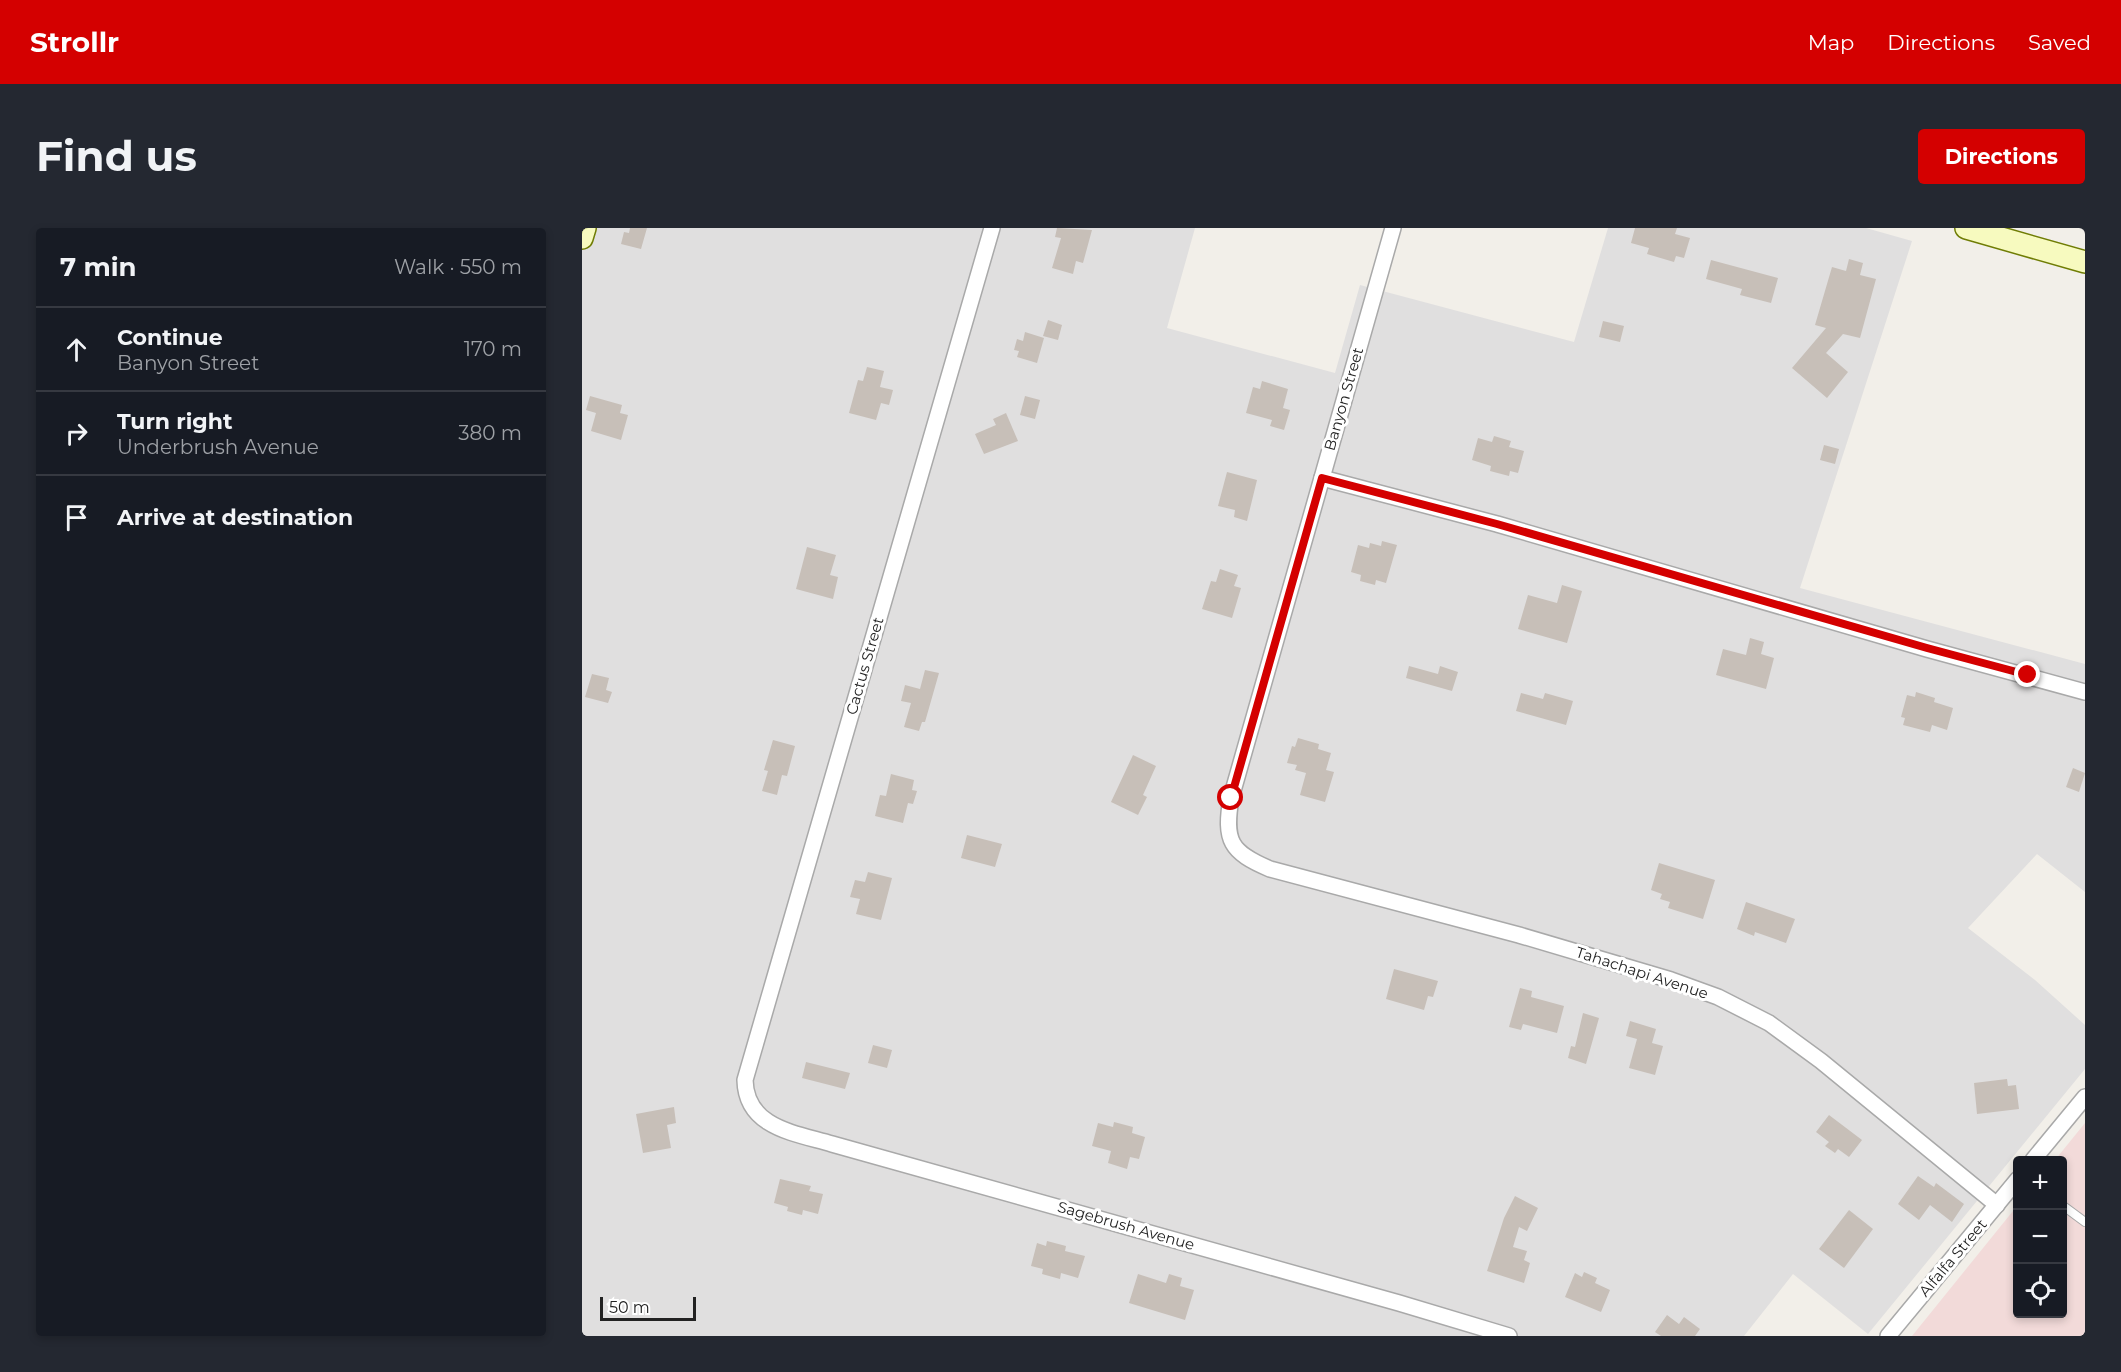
<!DOCTYPE html>
<meta charset="utf-8">
<style>
body{margin:0;font-family:Montserrat,sans-serif;background:#242831;color:#f1f3f6}
.controls{position:absolute;right:18px;bottom:18px;display:grid;overflow:hidden;border-radius:6px;box-shadow:0 3px 9px #0003}
.controls button{width:54px;height:54px;display:grid;place-items:center;padding:0;border:0;border-bottom:2px solid #363941;background:#171b24;color:#f1f3f6;font:30px sans-serif}
.scale{position:absolute;left:18px;bottom:15px;width:96px;box-sizing:border-box;padding-left:6px;border:3px solid #222;border-top:0;font-size:16px;line-height:21px;white-space:nowrap;color:#222;-webkit-text-stroke:4px #fff;paint-order:stroke}
.stop{position:absolute;width:18px;height:18px;margin:-14px;border:4px solid #d40000;border-radius:50%;background:#fff}
.stop.end{background:#d40000;border-color:#fff;box-shadow:0 2px 6px #0008}
.list{margin:0;padding:0;list-style:none}
h2{display:flex;justify-content:space-between;align-items:center;height:78px;margin:0;padding:0 24px;font-size:26px}
h2 small{font-size:20px;font-weight:400;color:#9ea1a6}
.list li{display:grid;grid-template-columns:39px 1fr auto;gap:18px;align-items:center;box-sizing:border-box;height:84px;padding:0 24px;border-top:2px solid #363941}
.list b{display:block;font-size:22px;white-space:nowrap}
.list p{margin:0;font-size:20px;white-space:nowrap;color:#9ea1a6}
.list em{font-size:20px;font-style:normal;color:#9ea1a6}
.icon{flex:none;width:33px;height:33px;fill:none;stroke:currentColor;stroke-width:2;stroke-linecap:round;stroke-linejoin:round}
.map{position:relative;flex:none;width:1503px;height:1108px;overflow:hidden;border-radius:6px}
header{display:flex;align-items:center;gap:36px;box-sizing:border-box;height:84px;padding:0 30px;background:#d40000;color:#fff}
header strong{font-size:28px}
nav{display:flex;gap:33px;margin-inline-start:auto;font-size:21px}
.intro{display:flex;align-items:center;justify-content:space-between;box-sizing:border-box;height:144px;padding:0 36px}
h1{margin:0;font-size:42px}
.button{padding:15px 27px;border-radius:6px;background:#d40000;color:#fff;font-size:21px;font-weight:700}
main{display:flex;gap:36px;padding:0 36px}
aside{flex:1;background:#171b24;border-radius:6px;box-shadow:0 3px 9px #0003}
.map>svg:first-child{display:block}
.residential{fill:#e0dfdf}
.commercial{fill:#f2dad9}
.building{fill:#c7bfb8}
.lines{fill:none;stroke-linecap:round;stroke-linejoin:round}
.lane-casing{stroke:#a9a9a9;stroke-width:10}
.street-casing{stroke:#a9a9a9;stroke-width:18}
.secondary-casing{stroke:#707d05;stroke-width:24}
.lane{stroke:#fff;stroke-width:8}
.street{stroke:#fff;stroke-width:15}
.secondary{stroke:#f7fabf;stroke-width:21}
.route{stroke:#d40000;stroke-width:8}
.labels{text-anchor:middle;stroke-width:6;stroke-linejoin:round;paint-order:stroke}
.street-label{font-size:15px;fill:#222;stroke:#fff}
</style>
<header>
<strong>Strollr</strong>
<nav><a>Map</a><a>Directions</a><a>Saved</a></nav>
</header>
<div class="intro"><h1>Find us</h1><a class="button">Directions</a></div>
<main>
<aside>
<h2>7 min<small>Walk · 550 m</small></h2>
<ul class="list">
<li><svg class="icon" aria-label="ahead" viewBox="0 0 24 24"><path d="M12 20V5M6 11l6-6 6 6"/></svg><div><b>Continue</b><p>Banyon Street</p></div><em>170 m</em></li>
<li><svg class="icon" aria-label="right" viewBox="0 0 24 24"><path d="M7 20v-9h11M14 6l5 5-5 5"/></svg><div><b>Turn right</b><p>Underbrush Avenue</p></div><em>380 m</em></li>
<li><svg class="icon" aria-label="arrive" viewBox="0 0 24 24"><path d="M6 21V4h12l-3 4 3 4H6"/></svg><div><b>Arrive at destination</b></div></li>
</ul>
</aside>
<div class="map">
<svg width="1503" height="1108" viewBox="0 0 1503 1108">
<rect width="100%" height="100%" fill="#f2efe9"/>
<path class="residential" d="M 0,0 L 613,0 L 585,100 L 753,145 L 778,57 L 992,114 L 1026,0 L 1284,0 L 1330,13 L 1218,360 L 1503,436 L 1503,664 L 1455,626 L 1386,700 L 1453,752 L 1503,797 L 1503,841 L 1286,1106 L 1211,1046 L 1162,1108 L 0,1108 Z"/>
<path class="commercial" d="M 1503,895 L 1503,1108 L 1330,1108 L 1435,978 L 1436,1086 L 1480,1086 L 1480,932 L 1473,932 Z"/>
<g class="building">
<path d="M 48,0 L 65,0 L 59,21 L 39,16 L 42,4 L 47,5 Z"/>
<path d="M 475,0 L 510,2 L 501,35 L 494,33 L 491,46 L 470,40 L 479,10 L 473,9 Z"/>
<path d="M 1053,0 L 1095,0 L 1093,6 L 1108,10 L 1102,30 L 1094,28 L 1092,34 L 1065,26 L 1067,20 L 1049,15 Z"/>
<path d="M 1267,31 L 1281,35 L 1278,47 L 1294,51 L 1278,110 L 1261,106 L 1244,125 L 1266,144 L 1245,170 L 1210,140 L 1244,100 L 1233,97 L 1250,39 L 1264,43 Z"/>
<path d="M 1129,32 L 1196,50 L 1189,75 L 1158,67 L 1160,61 L 1124,51 Z"/>
<path d="M 466,92 L 480,97 L 476,112 L 461,108 Z"/>
<path d="M 1021,93 L 1042,98 L 1038,114 L 1017,109 Z"/>
<path d="M 443,104 L 462,110 L 455,135 L 435,129 L 437,123 L 432,122 L 435,111 L 441,113 Z"/>
<path d="M 285,139 L 302,143 L 298,159 L 311,162 L 307,177 L 299,175 L 294,192 L 267,185 L 276,152 L 281,153 Z"/>
<path d="M 680,153 L 706,161 L 701,180 L 708,182 L 702,202 L 688,198 L 690,192 L 664,185 L 671,159 L 678,161 Z"/>
<path d="M 8,168 L 40,177 L 38,185 L 46,187 L 39,212 L 9,203 L 14,185 L 4,182 Z"/>
<path d="M 443,168 L 458,172 L 453,191 L 438,187 Z"/>
<path d="M 424,185 L 436,213 L 402,226 L 393,206 L 414,197 L 411,191 Z"/>
<path d="M 912,208 L 929,213 L 927,219 L 942,223 L 936,245 L 928,243 L 927,248 L 908,243 L 909,238 L 890,232 L 896,210 L 910,214 Z"/>
<path d="M 1242,217 L 1257,221 L 1253,236 L 1238,232 Z"/>
<path d="M 645,244 L 675,252 L 665,293 L 652,289 L 653,282 L 636,278 Z"/>
<path d="M 800,313 L 815,317 L 804,355 L 794,352 L 793,357 L 778,353 L 779,347 L 769,344 L 776,317 L 787,320 L 788,315 L 799,318 Z"/>
<path d="M 225,319 L 254,327 L 248,347 L 256,349 L 251,371 L 214,361 Z"/>
<path d="M 638,341 L 656,347 L 652,358 L 659,360 L 650,390 L 620,381 L 629,353 L 634,354 Z"/>
<path d="M 980,357 L 1000,363 L 985,415 L 936,401 L 946,367 L 975,375 Z"/>
<path d="M 1168,410 L 1182,414 L 1179,426 L 1192,430 L 1184,461 L 1134,447 L 1141,421 L 1164,427 Z"/>
<path d="M 827,438 L 856,446 L 858,438 L 876,444 L 870,463 L 824,450 Z"/>
<path d="M 343,442 L 357,445 L 343,494 L 340,494 L 337,503 L 322,499 L 329,475 L 319,473 L 323,457 L 338,461 Z"/>
<path d="M 10,446 L 27,450 L 24,462 L 30,464 L 26,475 L 3,469 Z"/>
<path d="M 1334,464 L 1353,470 L 1352,474 L 1371,480 L 1365,502 L 1350,497 L 1348,504 L 1321,497 L 1323,490 L 1319,489 L 1325,467 L 1333,469 Z"/>
<path d="M 939,465 L 961,471 L 963,465 L 991,473 L 984,497 L 934,483 Z"/>
<path d="M 716,510 L 737,516 L 736,521 L 749,525 L 744,542 L 752,544 L 743,574 L 718,567 L 724,545 L 713,542 L 715,537 L 705,535 L 710,518 L 713,519 Z"/>
<path d="M 191,512 L 213,518 L 205,548 L 200,547 L 195,567 L 180,563 L 186,543 L 182,542 Z"/>
<path d="M 551,527 L 574,538 L 561,567 L 565,569 L 556,587 L 529,574 Z"/>
<path d="M 1491,540 L 1503,545 L 1497,564 L 1484,559 Z"/>
<path d="M 309,546 L 332,552 L 330,562 L 335,563 L 331,576 L 326,575 L 321,595 L 293,588 L 298,567 L 304,568 Z"/>
<path d="M 385,607 L 420,616 L 413,639 L 379,630 Z"/>
<path d="M 1077,635 L 1133,652 L 1121,691 L 1086,680 L 1088,674 L 1078,671 L 1080,666 L 1069,662 Z"/>
<path d="M 286,644 L 310,650 L 299,692 L 274,686 L 278,671 L 268,669 L 273,652 L 283,654 Z"/>
<path d="M 1164,674 L 1213,691 L 1204,715 L 1173,704 L 1172,708 L 1155,701 Z"/>
<path d="M 812,741 L 856,753 L 851,769 L 846,768 L 842,782 L 804,771 Z"/>
<path d="M 938,760 L 950,763 L 949,769 L 982,778 L 975,805 L 941,796 L 939,802 L 927,799 Z"/>
<path d="M 1001,785 L 1017,790 L 1004,836 L 986,830 L 989,818 L 993,819 Z"/>
<path d="M 1048,793 L 1074,801 L 1070,815 L 1081,818 L 1073,847 L 1047,840 L 1055,811 L 1044,808 Z"/>
<path d="M 291,817 L 310,822 L 305,840 L 286,835 Z"/>
<path d="M 224,834 L 268,845 L 263,861 L 220,850 Z"/>
<path d="M 1425,851 L 1426,858 L 1434,857 L 1437,881 L 1395,886 L 1392,855 Z"/>
<path d="M 92,879 L 94,895 L 85,897 L 89,920 L 61,925 L 54,886 Z"/>
<path d="M 1247,887 L 1280,912 L 1267,929 L 1256,921 L 1253,925 L 1243,918 L 1247,914 L 1234,904 Z"/>
<path d="M 532,894 L 551,899 L 550,905 L 563,909 L 557,931 L 548,929 L 545,941 L 526,935 L 529,923 L 510,918 L 516,895 L 531,899 Z"/>
<path d="M 1336,948 L 1352,959 L 1354,955 L 1382,976 L 1370,994 L 1348,977 L 1337,992 L 1316,976 Z"/>
<path d="M 198,951 L 229,958 L 227,963 L 241,966 L 236,986 L 221,982 L 220,987 L 205,983 L 206,979 L 192,975 Z"/>
<path d="M 933,968 L 956,980 L 945,1003 L 937,999 L 931,1019 L 945,1023 L 942,1032 L 948,1035 L 942,1055 L 905,1043 L 922,990 Z"/>
<path d="M 1267,982 L 1291,1001 L 1262,1040 L 1237,1021 Z"/>
<path d="M 465,1013 L 484,1018 L 483,1023 L 503,1028 L 496,1050 L 479,1045 L 478,1051 L 460,1046 L 461,1041 L 449,1038 L 455,1015 L 464,1018 Z"/>
<path d="M 1002,1044 L 1015,1050 L 1013,1055 L 1028,1062 L 1019,1084 L 983,1069 L 993,1045 L 1000,1049 Z"/>
<path d="M 556,1046 L 584,1055 L 587,1046 L 600,1050 L 598,1058 L 612,1062 L 603,1092 L 547,1075 Z"/>
<path d="M 1085,1087 L 1097,1096 L 1102,1089 L 1118,1101 L 1113,1108 L 1079,1108 L 1073,1104 Z"/>
</g>
<g class="lines">
<g class="lane-casing">
<path id="lane" d="M 1480,977 L 1503,994"/>
</g>
<g class="street-casing">
<g id="street">
<path d="M 410,0 L 163,852 C 164,900 213,905 250,916 L 817,1075 L 927,1108"/>
<path d="M 811,0 L 649,570 C 642,613 648,624 688,641 L 937,707 L 1089,752 L 1136,769 L 1187,795 L 1239,833 L 1415,977"/>
<path d="M 740,250 L 915,296 L 1345,421 L 1503,464"/>
<path d="M 1451,932 L 1503,869"/>
<path d="M 1306,1108 L 1436,951"/>
</g>
</g>
<g class="secondary-casing">
<g id="secondary">
<path d="M 1384,0 L 1503,34"/>
<path d="M 0,10 L 3,0"/>
</g>
</g>
<use href="#lane" class="lane"/>
<use href="#street" class="street"/>
<use href="#secondary" class="secondary"/>
</g>
<g class="lines">
<path class="route" d="M 649,570 L 740,250 L 915,296 L 1345,420 L 1446,447"/>
</g>
<g class="labels">
<g class="street-label">
<text transform="translate(762 171) rotate(-74)" y="5">Banyon Street</text>
<text transform="translate(283 438) rotate(-74)" y="5">Cactus Street</text>
<text transform="translate(1060 745) rotate(18)" y="5">Tahachapi Avenue</text>
<text transform="translate(544 998) rotate(16)" y="5">Sagebrush Avenue</text>
<text transform="translate(1371 1030) rotate(-50)" y="5">Alfalfa Street</text>
</g>
</g>
</svg>
<div class="controls">
<button>+</button>
<button>−</button>
<button><svg class="icon" aria-label="locate" viewBox="0 0 24 24"><circle cx="12" cy="12" r="6"/><path d="M12 2v4M12 18v4M2 12h4M18 12h4"/></svg></button>
</div>
<div class="scale">50 m</div>
<div class="stop" style="left:649px;top:570px"></div>
<div class="stop end" style="left:1446px;top:447px"></div>
</div>
</main>
